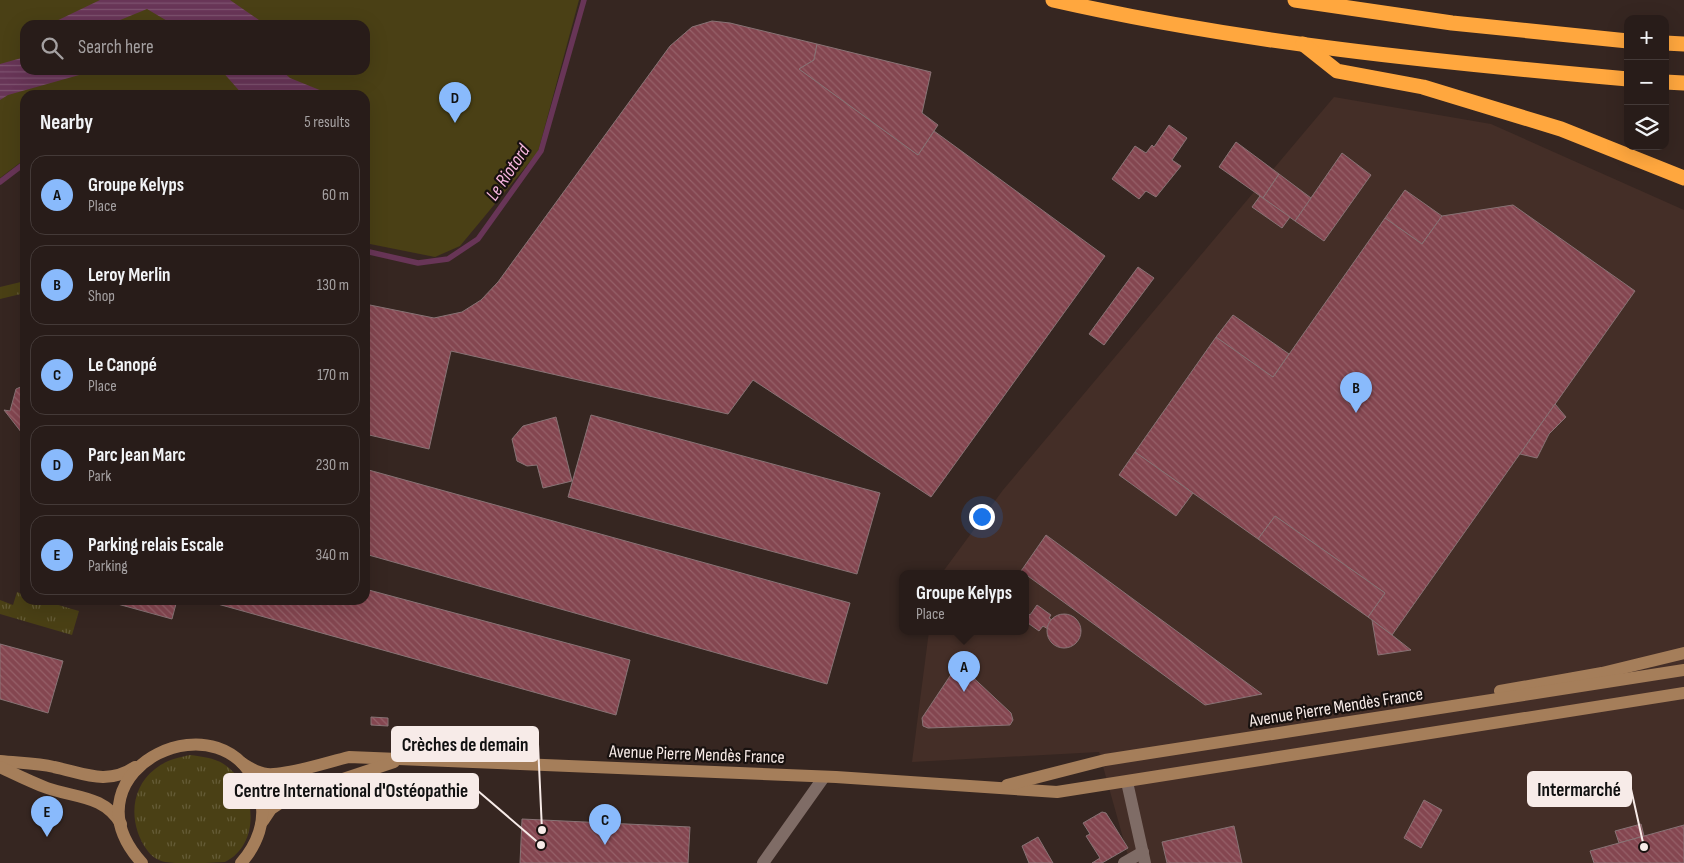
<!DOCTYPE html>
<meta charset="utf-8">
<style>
body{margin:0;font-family:"Sofia Sans Condensed",sans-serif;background:#302522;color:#f1f3f6}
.controls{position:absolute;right:15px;top:15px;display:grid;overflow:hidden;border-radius:10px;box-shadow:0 5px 20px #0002}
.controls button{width:45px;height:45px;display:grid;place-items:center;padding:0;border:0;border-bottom:1px solid #443a38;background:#281c19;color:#f1f3f6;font:25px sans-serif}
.you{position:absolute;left:981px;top:516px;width:18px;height:18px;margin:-12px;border:4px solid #fff;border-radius:50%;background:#1a73e8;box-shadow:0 0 0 8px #1a73e833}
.badge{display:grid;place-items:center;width:32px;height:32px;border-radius:50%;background:#89bafc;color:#111;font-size:16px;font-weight:700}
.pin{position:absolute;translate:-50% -41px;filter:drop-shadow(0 1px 2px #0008)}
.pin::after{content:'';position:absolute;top:26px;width:18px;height:15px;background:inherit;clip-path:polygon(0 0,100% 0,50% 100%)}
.popup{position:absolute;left:899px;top:570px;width:130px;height:65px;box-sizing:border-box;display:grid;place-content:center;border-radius:10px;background:#281c19;filter:drop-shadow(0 1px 4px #0005);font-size:16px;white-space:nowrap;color:#a5a1a2}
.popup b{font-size:19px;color:#f1f3f6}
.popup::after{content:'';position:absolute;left:50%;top:100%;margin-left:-10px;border:10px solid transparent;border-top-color:#281c19}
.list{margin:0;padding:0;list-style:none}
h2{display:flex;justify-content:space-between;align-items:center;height:65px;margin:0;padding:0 20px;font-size:21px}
h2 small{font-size:16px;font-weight:400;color:#a5a1a2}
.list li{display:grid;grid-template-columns:32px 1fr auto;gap:15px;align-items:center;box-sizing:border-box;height:80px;margin:0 10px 10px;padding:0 10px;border:1px solid #443a38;border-radius:15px}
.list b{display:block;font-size:19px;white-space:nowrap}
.list p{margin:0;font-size:16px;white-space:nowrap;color:#a5a1a2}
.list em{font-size:16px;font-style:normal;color:#a5a1a2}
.icon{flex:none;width:28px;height:28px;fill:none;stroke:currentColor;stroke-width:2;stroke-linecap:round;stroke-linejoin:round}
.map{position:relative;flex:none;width:1684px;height:863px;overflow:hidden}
.search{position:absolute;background:#281c19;box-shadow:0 5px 20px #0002;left:20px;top:20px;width:350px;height:55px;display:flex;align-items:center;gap:12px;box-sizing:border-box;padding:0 18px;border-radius:15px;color:#a5a1a2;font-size:19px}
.panel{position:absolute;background:#281c19;box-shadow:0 5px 20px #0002;left:20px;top:90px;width:350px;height:515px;border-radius:15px}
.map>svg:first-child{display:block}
.built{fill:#442e27}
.grass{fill:url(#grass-tufts)}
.green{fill:#4a4015;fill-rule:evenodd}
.water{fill:url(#water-rules)}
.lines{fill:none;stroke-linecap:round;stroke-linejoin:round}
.stream{stroke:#683557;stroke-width:5.5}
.building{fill:url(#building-back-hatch);stroke:#887375}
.street{stroke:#7f6c66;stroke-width:12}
.secondary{stroke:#a57e5a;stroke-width:12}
.highway{stroke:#ffa73e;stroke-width:15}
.labels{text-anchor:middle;stroke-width:4.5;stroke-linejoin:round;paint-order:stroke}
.street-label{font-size:18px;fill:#f7ebe8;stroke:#18110f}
.water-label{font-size:19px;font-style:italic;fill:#f7b5de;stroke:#18110f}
.leader{fill:none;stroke:#f7ebe8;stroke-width:2}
.callout-dot{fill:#f7ebe8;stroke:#18110f;stroke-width:2}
.callout{fill:#f7ebe8;stroke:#f7ebe8;stroke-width:2}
.callout-label{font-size:19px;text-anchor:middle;font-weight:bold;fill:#111}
</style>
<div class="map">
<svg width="1684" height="863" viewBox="0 0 1684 863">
<defs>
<pattern id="grass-tufts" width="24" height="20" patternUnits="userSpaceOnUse" patternTransform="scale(1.25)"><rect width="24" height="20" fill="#4a4015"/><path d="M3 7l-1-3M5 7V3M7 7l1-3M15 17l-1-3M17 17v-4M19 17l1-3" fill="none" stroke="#655c37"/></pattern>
<pattern id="water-rules" width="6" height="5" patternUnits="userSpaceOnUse" patternTransform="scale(1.25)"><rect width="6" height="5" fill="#683557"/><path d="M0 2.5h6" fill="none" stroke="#7e526f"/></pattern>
<pattern id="building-back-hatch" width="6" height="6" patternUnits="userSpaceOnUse" patternTransform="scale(1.25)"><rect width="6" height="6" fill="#844650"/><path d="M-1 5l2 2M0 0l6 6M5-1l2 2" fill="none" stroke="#966169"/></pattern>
</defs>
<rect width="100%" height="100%" fill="#362621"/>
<path class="built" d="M 1334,97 L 1491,124 L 1684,210 L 1684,863 L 1130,863 L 1099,752 L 912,762 L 929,631 L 1025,631 L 1025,573 L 942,573 L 1003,490 Z"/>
<g class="grass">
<path d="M 25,281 L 25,293 L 0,299 L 0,287 Z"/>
<path d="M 17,592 L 25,595 L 25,600 L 41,600 L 79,611 L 72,635 L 0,614 L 0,600 L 13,605 Z"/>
<path d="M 190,755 C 204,757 218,758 229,768 C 256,790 261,844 225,862 C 215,863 195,863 184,863 C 168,863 156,863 147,850 C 129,825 129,789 155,769 C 166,760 177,758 190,755 Z"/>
</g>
<path class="green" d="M 0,0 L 579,0 L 538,152 L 460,246 L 435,257 L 365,243 L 365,95 L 25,95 L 25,159 L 0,178 ZM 25,25 L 365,25 L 365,70 L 25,70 Z"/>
<g class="water">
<path d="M 100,0 L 230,0 L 259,20 L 260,25 L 211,25 L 200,20 L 191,25 L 166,25 L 169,22 L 147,9 L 108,25 L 48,25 Z"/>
<path d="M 25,57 L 25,70 L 97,70 L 8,95 L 0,100 L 0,64 Z"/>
<path d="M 221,70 L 281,70 L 290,78 L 332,95 L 243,95 Z"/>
</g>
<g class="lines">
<g class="stream">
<path d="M 0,182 L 25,163"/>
<path d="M 365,251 L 418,263 L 448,259 L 478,239 L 541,151 L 584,0"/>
</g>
</g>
<g class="building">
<path d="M 712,21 L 730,23 L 817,44 L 814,60 L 799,69 L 918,155 L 934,131 L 1105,256 L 931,497 L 753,380 L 728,414 L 451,351 L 429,449 L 365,434 L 365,304 L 434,318 L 462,312 L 481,300 L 498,282 L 670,46 L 692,27 Z"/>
<path d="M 817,44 L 931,72 L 922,113 L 938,125 L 918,155 L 799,69 L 814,60 Z"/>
<path d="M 1169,125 L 1187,138 L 1172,160 L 1181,166 L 1156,197 L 1146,191 L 1139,199 L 1112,179 L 1135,146 L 1146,153 L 1152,145 L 1154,147 Z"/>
<path d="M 1236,142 L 1279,174 L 1263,198 L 1219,167 Z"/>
<path d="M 1342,153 L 1371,175 L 1324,241 L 1295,221 Z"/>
<path d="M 1279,174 L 1311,198 L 1295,221 L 1263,198 Z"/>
<path d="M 1405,190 L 1442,216 L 1422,244 L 1385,218 Z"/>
<path d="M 1260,196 L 1290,217 L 1282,228 L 1252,207 Z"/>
<path d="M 1513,205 L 1635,291 L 1392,635 L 1368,617 L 1385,593 L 1275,516 L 1258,539 L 1135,452 L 1216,337 L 1273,377 L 1385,218 L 1422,244 L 1442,216 Z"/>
<path d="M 1138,267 L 1154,278 L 1104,345 L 1089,334 Z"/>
<path d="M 1233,315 L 1289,354 L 1273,377 L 1216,337 Z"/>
<path d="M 25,385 L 25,437 L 4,410 L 10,411 L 16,389 Z"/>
<path d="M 1555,404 L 1566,417 L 1549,434 L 1537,458 L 1520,454 Z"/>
<path d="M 591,415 L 880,493 L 857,574 L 568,497 Z"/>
<path d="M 556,417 L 572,481 L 543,488 L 537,465 L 527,466 L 517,461 L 512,439 L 523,426 Z"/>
<path d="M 1135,452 L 1193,493 L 1176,516 L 1119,475 Z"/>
<path d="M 365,469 L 850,603 L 827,684 L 365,554 Z"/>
<path d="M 1275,516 L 1385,593 L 1368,617 L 1258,539 Z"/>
<path d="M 1046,535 L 1262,694 L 1205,705 L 1021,571 Z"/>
<path d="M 365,589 L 630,660 L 616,715 L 214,603 L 215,600 L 365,600 Z"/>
<path d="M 103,600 L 177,600 L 172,619 Z"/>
<path d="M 1037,605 L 1051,615 L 1049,618 L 1052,620 L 1048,629 L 1043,626 L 1039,631 L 1025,621 L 1026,612 L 1030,615 Z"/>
<circle cx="1064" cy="631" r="17"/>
<path d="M 1372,620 L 1392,635 L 1411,650 L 1378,655 Z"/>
<path d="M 0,644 L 63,661 L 48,713 L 0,699 Z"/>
<path d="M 959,667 L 964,669 L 1011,713 L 1013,720 L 1010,725 L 928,728 L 923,726 L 922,718 L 954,670 Z"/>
<path d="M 371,717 L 388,718 L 388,726 L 371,725 Z"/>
<path d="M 1424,800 L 1442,810 L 1421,848 L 1404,838 Z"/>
<path d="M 1102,812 L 1106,813 L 1128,848 L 1102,863 L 1092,863 L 1100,858 L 1086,836 L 1090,834 L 1083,823 Z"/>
<path d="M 522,819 L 690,827 L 688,863 L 520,863 Z"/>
<path d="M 1641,824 L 1644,836 L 1619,843 L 1615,831 Z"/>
<path d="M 1684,825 L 1684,863 L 1594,863 L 1590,851 Z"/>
<path d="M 1234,826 L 1242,863 L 1167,863 L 1162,842 Z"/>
<path d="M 1038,837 L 1053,863 L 1029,863 L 1022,846 Z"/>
</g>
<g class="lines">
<g class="street">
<path d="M 1127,782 L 1145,863"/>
<path d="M 763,863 L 824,777"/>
<path d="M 1124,863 L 1143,852"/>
</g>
<g class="secondary">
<path d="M 1500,691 L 1602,673 L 1684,653"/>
<path d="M 0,761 C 18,763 37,763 54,767 C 83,773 107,786 135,767"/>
<path d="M 242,763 C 250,768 257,773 267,774 C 286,776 328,762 349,757 L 836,777 L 1057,792 L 1684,693"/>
<path d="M 0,767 C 15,774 31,782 47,788 C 75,798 104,795 121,824"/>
<path d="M 1007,785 L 1105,760 L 1684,670"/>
<path d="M 263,821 L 271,809 L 289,797 L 394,762"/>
<path d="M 142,863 C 57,769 230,688 260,796 C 267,820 257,845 241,863"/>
</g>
<g class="highway">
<path d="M 1053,0 C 1242,43 1436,62 1628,79"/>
<path d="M 1295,0 L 1452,23 L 1628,41"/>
<path d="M 1665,43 L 1684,44"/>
<path d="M 1303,44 L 1337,71 L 1423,87 L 1561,129 L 1684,178"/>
<path d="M 1665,82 L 1684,83"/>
</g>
</g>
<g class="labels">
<g class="street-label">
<text transform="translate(1336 707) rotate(-9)" y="6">Avenue Pierre Mendès France</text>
<text transform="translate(697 754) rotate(2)" y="6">Avenue Pierre Mendès France</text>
</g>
<g class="water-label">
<text transform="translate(507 172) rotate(-56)" y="7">Le Riotord</text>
</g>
</g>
<path class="leader" d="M542 830L538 744M1644 847L1631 789M541 845L478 791"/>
<g class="callout-dot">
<circle cx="542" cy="830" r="5"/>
<circle cx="1644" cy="847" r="5"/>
<circle cx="541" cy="845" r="5"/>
</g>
<g class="callout">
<rect x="392" y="727" width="146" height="34" rx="5"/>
<rect x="1528" y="772" width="103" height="34" rx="5"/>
<rect x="224" y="774" width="254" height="34" rx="5"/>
</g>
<g class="callout-label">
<text x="465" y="751">Crèches de demain</text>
<text x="1579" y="796">Intermarché</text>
<text x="351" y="797">Centre International d'Ostéopathie</text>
</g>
</svg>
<div class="controls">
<button>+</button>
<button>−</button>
<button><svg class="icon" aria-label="layers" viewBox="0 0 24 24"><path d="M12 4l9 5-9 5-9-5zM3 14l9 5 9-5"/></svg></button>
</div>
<div class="you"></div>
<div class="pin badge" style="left:964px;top:692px">A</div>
<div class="popup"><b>Groupe Kelyps</b>Place</div>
<div class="pin badge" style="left:1356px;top:413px">B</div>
<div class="pin badge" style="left:605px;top:845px">C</div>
<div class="pin badge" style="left:455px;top:123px">D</div>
<div class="pin badge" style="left:47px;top:837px">E</div>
<div class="search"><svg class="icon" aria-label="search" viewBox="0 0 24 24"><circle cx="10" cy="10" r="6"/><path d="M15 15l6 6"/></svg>Search here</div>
<section class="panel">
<h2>Nearby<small>5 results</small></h2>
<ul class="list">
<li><span class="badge">A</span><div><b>Groupe Kelyps</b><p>Place</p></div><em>60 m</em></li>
<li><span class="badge">B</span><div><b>Leroy Merlin</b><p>Shop</p></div><em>130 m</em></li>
<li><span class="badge">C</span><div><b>Le Canopé</b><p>Place</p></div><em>170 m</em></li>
<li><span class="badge">D</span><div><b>Parc Jean Marc</b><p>Park</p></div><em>230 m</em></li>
<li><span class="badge">E</span><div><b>Parking relais Escale</b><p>Parking</p></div><em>340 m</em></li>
</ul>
</section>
</div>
